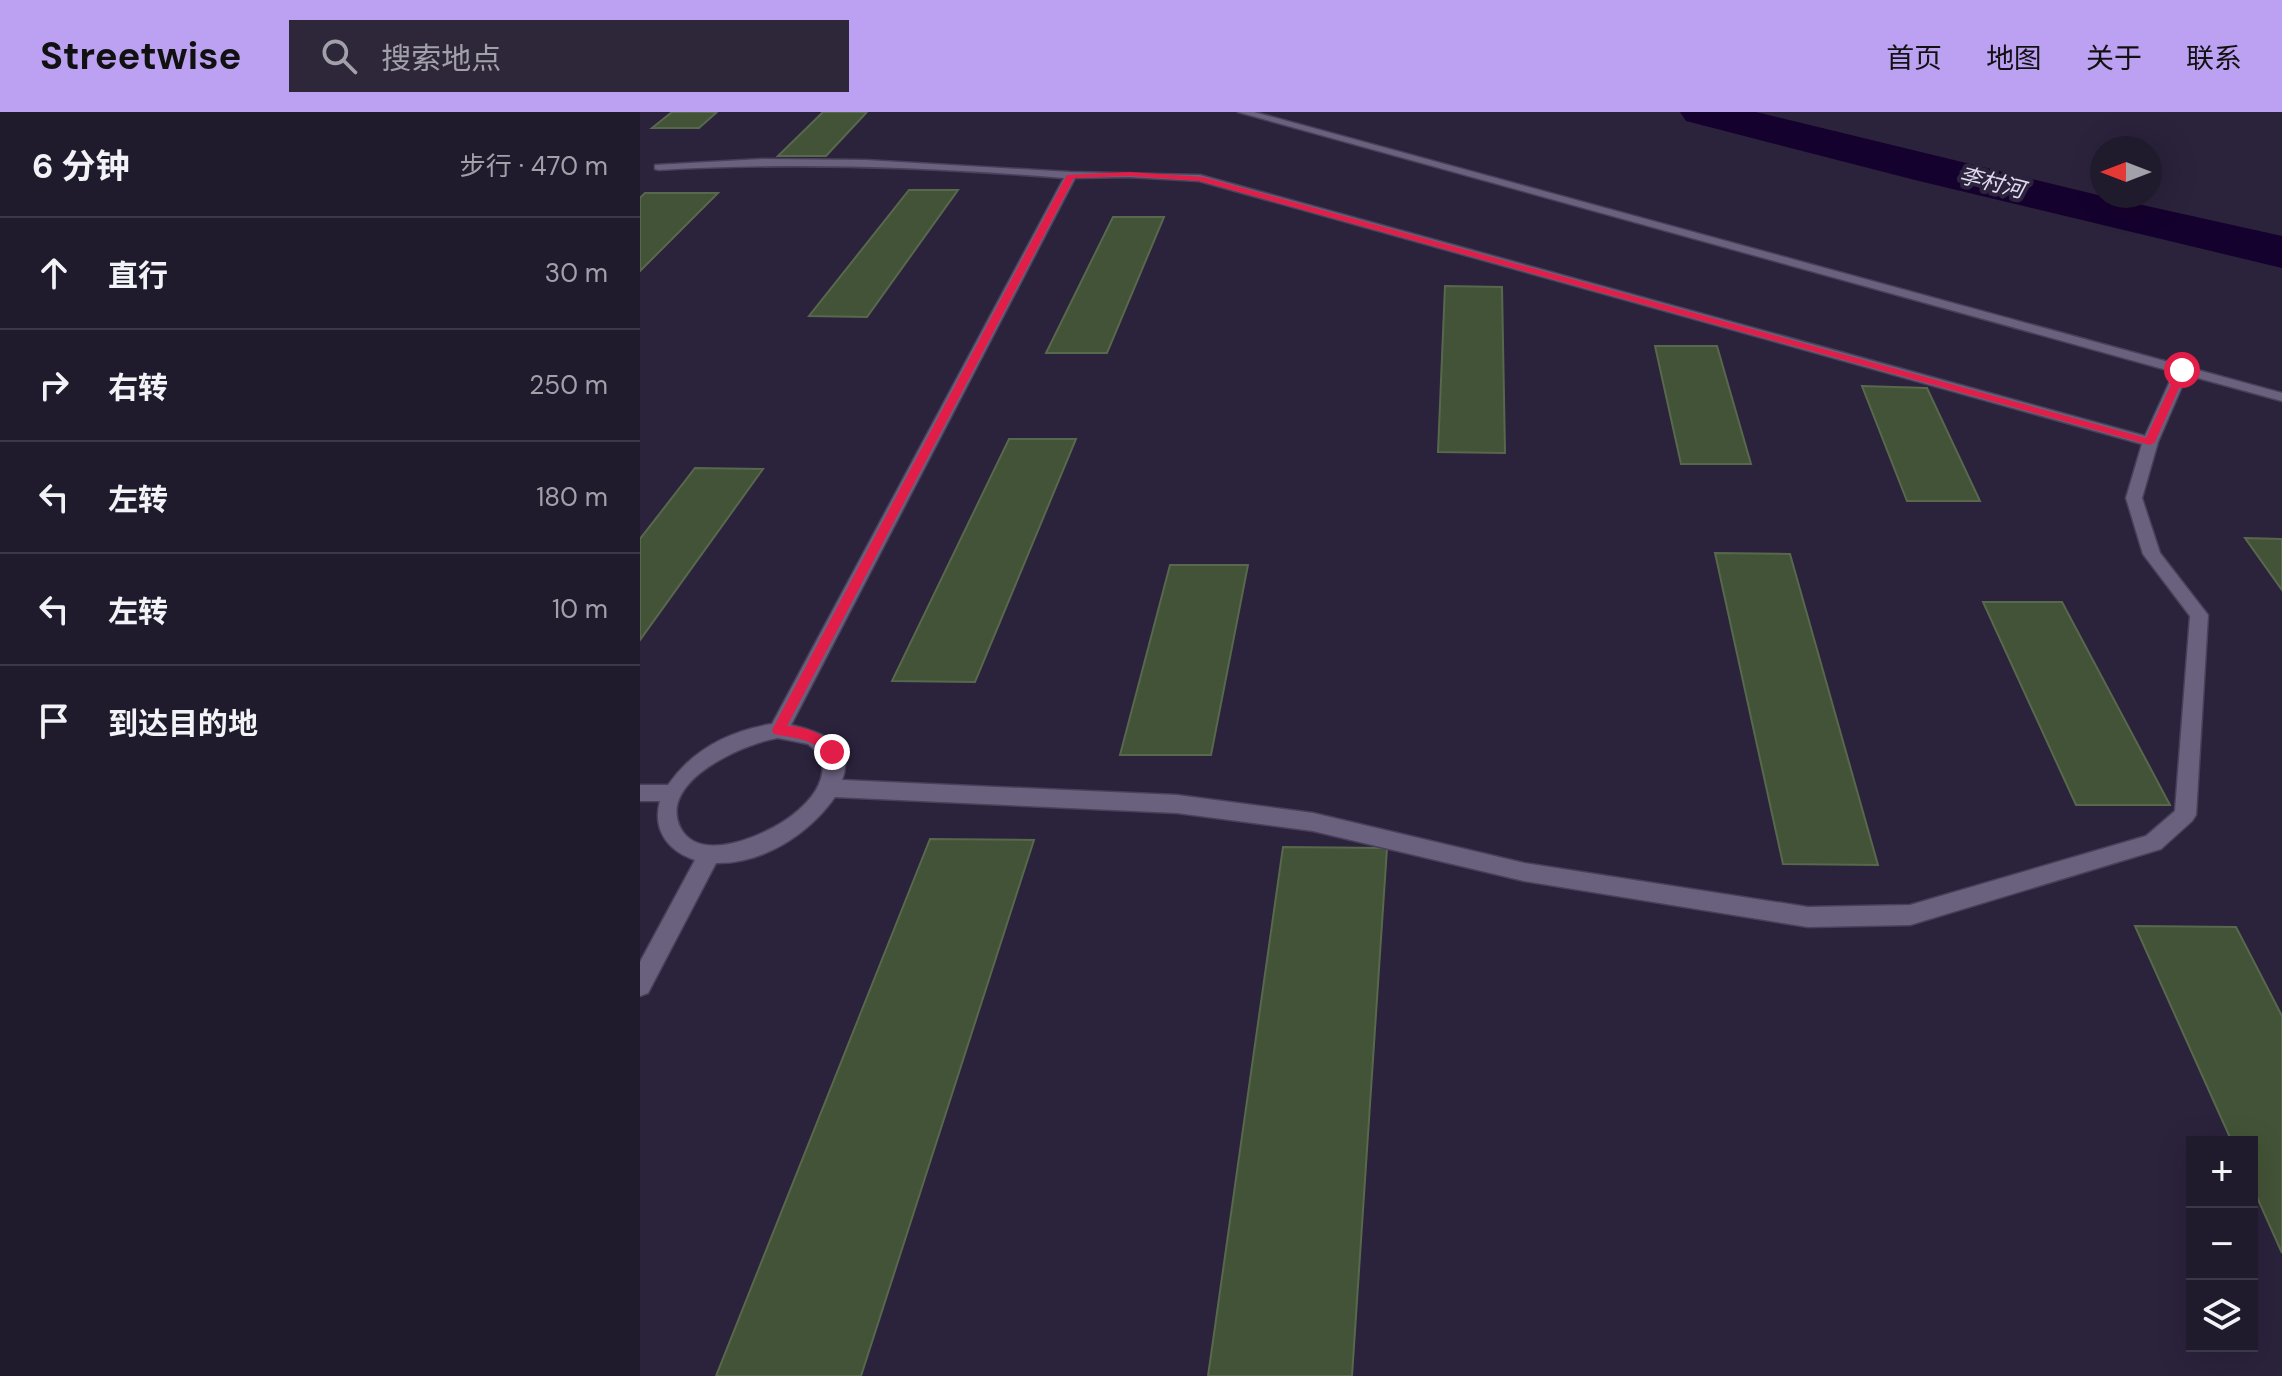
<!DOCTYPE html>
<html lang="zh">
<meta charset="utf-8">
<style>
body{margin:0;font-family:"DM Sans","Noto Sans SC",sans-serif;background:#2d2739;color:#f1f3f6}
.controls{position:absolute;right:24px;bottom:24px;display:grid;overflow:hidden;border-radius:0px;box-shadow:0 8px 32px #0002}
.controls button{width:72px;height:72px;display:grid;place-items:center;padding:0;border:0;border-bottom:2px solid #3d3849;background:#201a2d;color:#f1f3f6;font:40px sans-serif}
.compass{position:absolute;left:1450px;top:24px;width:72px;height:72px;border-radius:50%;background:#201a2d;box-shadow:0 8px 32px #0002;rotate:270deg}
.stop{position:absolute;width:24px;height:24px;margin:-18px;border:6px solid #e11d48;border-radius:50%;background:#fff}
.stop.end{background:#e11d48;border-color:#fff;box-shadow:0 2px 8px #0008}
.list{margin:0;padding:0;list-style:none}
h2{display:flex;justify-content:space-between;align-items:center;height:104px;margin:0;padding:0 32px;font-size:34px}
h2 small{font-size:26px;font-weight:400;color:#a2a1aa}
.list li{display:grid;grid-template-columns:52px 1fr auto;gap:24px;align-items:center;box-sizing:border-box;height:112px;padding:0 32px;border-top:2px solid #3d3849}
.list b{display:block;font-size:30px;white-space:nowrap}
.list em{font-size:26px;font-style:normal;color:#a2a1aa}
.icon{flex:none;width:44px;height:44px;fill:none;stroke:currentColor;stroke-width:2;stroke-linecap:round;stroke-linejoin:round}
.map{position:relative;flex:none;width:1642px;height:1264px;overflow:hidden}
header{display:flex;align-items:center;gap:48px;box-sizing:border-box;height:112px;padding:0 40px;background:#bca0f2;color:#111}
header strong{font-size:38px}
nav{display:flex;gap:44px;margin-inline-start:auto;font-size:28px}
.search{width:560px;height:72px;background:#2d2739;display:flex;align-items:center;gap:20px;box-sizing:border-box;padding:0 28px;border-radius:0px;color:#a2a1aa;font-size:30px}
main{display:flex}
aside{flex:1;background:#201a2d}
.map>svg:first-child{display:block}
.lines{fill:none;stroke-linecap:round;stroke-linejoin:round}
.river{fill:#15012d;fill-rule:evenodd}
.building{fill:#435337;stroke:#58684c;stroke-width:2}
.lane-casing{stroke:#494059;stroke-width:3}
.lane{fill:#6a617f;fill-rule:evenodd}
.route{fill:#e11d48}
.labels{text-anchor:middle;stroke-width:8;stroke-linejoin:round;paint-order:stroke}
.far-water-label{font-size:22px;font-style:italic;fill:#e1dbef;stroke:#2b223c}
</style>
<header>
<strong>Streetwise</strong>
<div class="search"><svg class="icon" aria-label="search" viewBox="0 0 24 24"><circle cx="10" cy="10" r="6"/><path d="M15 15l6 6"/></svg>搜索地点</div>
<nav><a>首页</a><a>地图</a><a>关于</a><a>联系</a></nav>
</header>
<main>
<aside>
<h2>6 分钟<small>步行 · 470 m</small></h2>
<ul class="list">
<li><svg class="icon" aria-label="ahead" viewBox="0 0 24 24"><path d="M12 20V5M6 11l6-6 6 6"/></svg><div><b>直行</b></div><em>30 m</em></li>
<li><svg class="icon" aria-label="right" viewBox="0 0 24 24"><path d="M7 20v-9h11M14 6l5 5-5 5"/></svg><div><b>右转</b></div><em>250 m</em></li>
<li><svg class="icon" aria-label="left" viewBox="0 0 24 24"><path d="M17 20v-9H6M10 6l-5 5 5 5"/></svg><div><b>左转</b></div><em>180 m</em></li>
<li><svg class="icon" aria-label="left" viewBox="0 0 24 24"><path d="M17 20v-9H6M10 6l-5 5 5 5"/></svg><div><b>左转</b></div><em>10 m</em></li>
<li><svg class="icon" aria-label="arrive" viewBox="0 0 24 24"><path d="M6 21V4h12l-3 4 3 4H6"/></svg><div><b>到达目的地</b></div></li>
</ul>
</aside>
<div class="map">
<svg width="1642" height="1264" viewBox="0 0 1642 1264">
<rect width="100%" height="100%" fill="#2b223c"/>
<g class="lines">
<path class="river" d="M 1040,0 L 1116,0 L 1462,84 L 1642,124 L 1642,156 L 1279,69 L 1046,9 Z"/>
</g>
<g class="building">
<path d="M 32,0 L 77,0 L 59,16 L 12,16 Z"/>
<path d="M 183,0 L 227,0 L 186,44 L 138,44 Z"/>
<path d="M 269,78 L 318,78 L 227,205 L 169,204 Z"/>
<path d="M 5,81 L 78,81 L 0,159 L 0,86 Z"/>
<path d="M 473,105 L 524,105 L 467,241 L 406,241 Z"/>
<path d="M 805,174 L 862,175 L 865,341 L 798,340 Z"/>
<path d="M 1015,234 L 1077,234 L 1111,352 L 1041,352 Z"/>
<path d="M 1222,274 L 1287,276 L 1340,389 L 1267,389 Z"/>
<path d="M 369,327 L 436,327 L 335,570 L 252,569 Z"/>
<path d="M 55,356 L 123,357 L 0,528 L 0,427 Z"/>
<path d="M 1605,426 L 1642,427 L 1642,478 Z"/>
<path d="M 1075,441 L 1150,442 L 1238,753 L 1143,752 Z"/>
<path d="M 530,453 L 608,453 L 571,643 L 480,643 Z"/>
<path d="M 1343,490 L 1422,490 L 1530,693 L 1436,693 Z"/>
<path d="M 290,727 L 394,728 L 221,1264 L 76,1264 Z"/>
<path d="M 643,735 L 747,736 L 712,1264 L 568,1264 Z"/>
<path d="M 1495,814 L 1596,815 L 1642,904 L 1642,1141 L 1612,1074 L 1612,1030 L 1592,1030 Z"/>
</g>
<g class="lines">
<g class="lane-casing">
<path id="lane" d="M 598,0 L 614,0 L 1642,281 L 1642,289 L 1547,263 L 1518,330 L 1502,386 L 1520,441 L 1568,503 L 1556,703 L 1552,709 L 1521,737 L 1270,813 L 1168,815 L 884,769 L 673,719 L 537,701 L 195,685 C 169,722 123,752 76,751 L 8,881 L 0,884 L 0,850 L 55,748 C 28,739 12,718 20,689 L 0,689 L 0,673 L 28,673 C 53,637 89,619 132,612 L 424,66 C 289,55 154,50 19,58 L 15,57 L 15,53 L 122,47 L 225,48 L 431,60 L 560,63 L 1505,324 L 1534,260 ZM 489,65 L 559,69 L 1502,332 L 1486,386 L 1503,442 L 1550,504 L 1535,699 L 1506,724 L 1270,793 L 1168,795 L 884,751 L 673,701 L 537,683 L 202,668 C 216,632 178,619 151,613 L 435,66 ZM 138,626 L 168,632 L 182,644 C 187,670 171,689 150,705 C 127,722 59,754 40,715 C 18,668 106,631 138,626 Z"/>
</g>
<use href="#lane" class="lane"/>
</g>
<path class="route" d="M 489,60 L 563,65 L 1506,326 L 1538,258 L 1542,256 L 1547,258 L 1515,330 L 1510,333 L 560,69 L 489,64 L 434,66 L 147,614 C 168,615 182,621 196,636 L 196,643 L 187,643 C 170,625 156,627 134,622 L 132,618 L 427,63 Z"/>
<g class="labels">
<g class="far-water-label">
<text transform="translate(1352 70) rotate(14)" y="8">李村河</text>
</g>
</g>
</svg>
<div class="controls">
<button>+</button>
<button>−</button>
<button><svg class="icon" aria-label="layers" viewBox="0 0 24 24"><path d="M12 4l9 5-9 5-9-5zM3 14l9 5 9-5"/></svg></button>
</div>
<svg class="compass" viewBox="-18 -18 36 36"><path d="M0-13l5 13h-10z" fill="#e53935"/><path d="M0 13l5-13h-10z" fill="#a2a1aa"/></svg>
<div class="stop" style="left:1542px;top:258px"></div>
<div class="stop end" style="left:192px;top:640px"></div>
</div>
</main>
